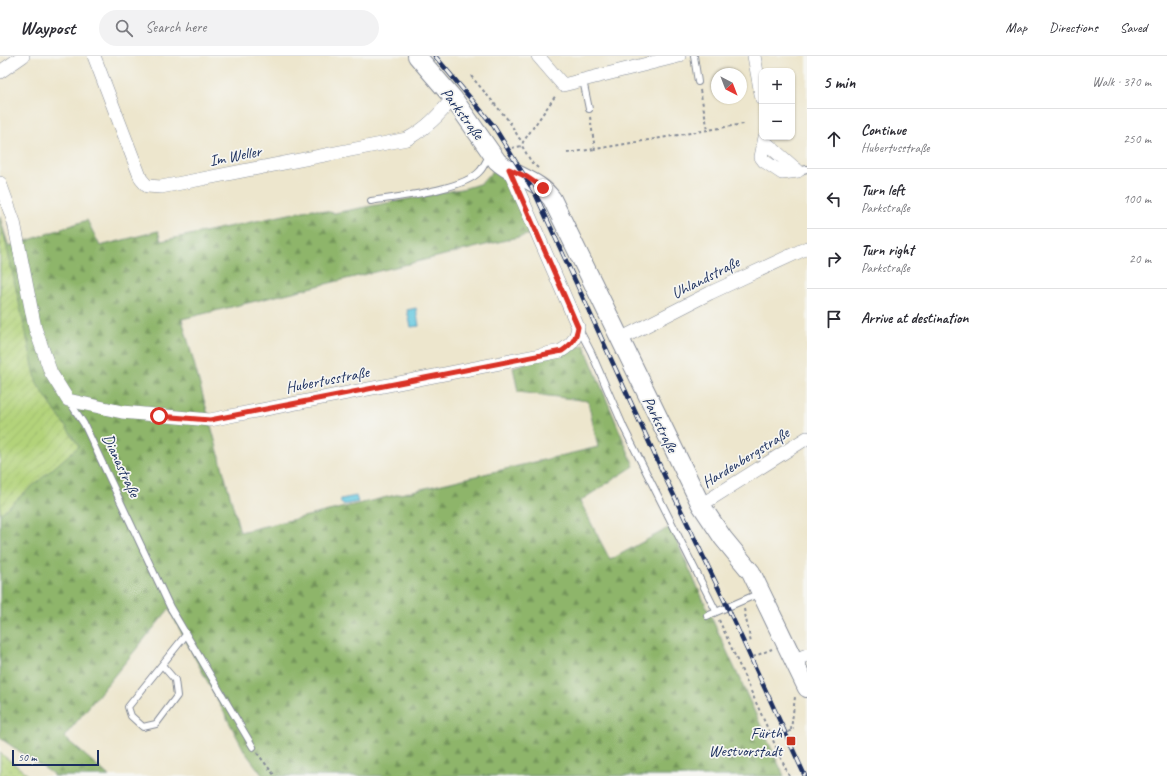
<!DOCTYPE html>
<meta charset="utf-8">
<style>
body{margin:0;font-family:Caveat,sans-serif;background:#f2f2f3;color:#2b2b33}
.controls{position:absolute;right:12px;top:12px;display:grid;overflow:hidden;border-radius:8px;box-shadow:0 1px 3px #0004}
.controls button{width:36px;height:36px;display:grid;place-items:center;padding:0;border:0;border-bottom:1px solid #e1e1e2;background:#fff;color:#2b2b33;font:20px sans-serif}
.compass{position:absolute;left:711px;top:12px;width:36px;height:36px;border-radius:50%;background:#fff;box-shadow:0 1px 3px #0004;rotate:138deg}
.scale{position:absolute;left:12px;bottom:10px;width:87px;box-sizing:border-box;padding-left:4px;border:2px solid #1b2f5e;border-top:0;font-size:11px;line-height:14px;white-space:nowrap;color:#1b2f5e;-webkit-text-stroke:3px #f6f6f2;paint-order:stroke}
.stop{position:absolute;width:12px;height:12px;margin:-9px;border:3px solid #d93025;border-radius:50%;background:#fff}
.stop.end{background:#d93025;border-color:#fff;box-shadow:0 1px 4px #0008}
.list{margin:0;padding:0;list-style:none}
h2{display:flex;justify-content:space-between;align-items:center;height:52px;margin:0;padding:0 16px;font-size:17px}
h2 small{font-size:13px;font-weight:400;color:#7c7c81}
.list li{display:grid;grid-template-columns:26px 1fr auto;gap:12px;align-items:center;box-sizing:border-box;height:60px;padding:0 16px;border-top:1px solid #e1e1e2}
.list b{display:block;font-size:15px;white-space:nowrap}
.list p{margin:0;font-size:13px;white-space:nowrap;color:#7c7c81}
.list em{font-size:13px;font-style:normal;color:#7c7c81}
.icon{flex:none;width:22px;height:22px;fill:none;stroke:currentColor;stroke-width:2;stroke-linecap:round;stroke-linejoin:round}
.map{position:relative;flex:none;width:807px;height:720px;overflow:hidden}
header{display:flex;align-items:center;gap:24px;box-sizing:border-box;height:56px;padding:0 20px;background:#fff;border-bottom:1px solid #e1e1e2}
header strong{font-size:19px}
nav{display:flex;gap:22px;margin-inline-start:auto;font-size:14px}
.search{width:280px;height:36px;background:#f2f2f3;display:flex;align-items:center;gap:10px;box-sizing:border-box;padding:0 14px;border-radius:22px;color:#7c7c81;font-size:15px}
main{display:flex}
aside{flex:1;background:#fff}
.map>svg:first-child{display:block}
.grass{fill:url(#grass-dots);stroke:#67816c}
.forest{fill:url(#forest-firs);stroke:#547264}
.garden{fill:url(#garden-furrows);stroke:#67816c}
.water{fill:#61c7df;stroke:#3e7b9e}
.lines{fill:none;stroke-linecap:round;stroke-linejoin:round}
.lane-casing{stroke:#848a96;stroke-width:8}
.street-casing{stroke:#848a96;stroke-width:14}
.secondary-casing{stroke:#848a96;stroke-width:20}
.path{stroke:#848a96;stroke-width:2;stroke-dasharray:3 3;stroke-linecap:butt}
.lane{stroke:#fff;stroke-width:6}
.street{stroke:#fff;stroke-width:13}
.secondary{stroke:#fff;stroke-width:18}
.rail-casing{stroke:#1b2f5e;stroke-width:4.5}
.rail{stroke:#f6f6f2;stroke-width:3;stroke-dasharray:9;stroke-linecap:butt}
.route{stroke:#d93025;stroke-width:5}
.poi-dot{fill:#c8321e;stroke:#f6f6f2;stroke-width:1.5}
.labels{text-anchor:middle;stroke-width:3.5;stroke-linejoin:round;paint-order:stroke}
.street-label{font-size:16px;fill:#1b2f5e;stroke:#f6f6f2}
.poi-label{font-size:16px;fill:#1b2f5e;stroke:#f6f6f2;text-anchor:end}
</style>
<header>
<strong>Waypost</strong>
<div class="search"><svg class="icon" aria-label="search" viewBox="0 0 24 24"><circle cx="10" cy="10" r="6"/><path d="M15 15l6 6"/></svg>Search here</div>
<nav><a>Map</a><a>Directions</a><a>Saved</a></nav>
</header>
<main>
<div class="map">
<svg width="807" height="720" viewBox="0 0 807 720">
<defs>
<pattern id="grass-dots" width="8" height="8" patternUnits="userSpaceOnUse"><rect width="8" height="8" fill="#b3d37a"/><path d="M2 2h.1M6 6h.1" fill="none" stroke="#99b56c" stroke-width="1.8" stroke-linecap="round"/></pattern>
<pattern id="forest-firs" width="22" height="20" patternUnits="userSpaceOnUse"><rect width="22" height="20" fill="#8eb56a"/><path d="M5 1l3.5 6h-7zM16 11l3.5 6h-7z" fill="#73945a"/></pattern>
<pattern id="garden-furrows" width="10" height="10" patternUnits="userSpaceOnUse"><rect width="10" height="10" fill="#b3d37a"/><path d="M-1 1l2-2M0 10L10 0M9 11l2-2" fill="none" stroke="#99b56c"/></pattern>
</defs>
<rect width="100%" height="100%" fill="#f6f6f2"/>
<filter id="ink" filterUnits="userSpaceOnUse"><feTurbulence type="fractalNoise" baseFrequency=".025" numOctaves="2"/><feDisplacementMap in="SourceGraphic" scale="8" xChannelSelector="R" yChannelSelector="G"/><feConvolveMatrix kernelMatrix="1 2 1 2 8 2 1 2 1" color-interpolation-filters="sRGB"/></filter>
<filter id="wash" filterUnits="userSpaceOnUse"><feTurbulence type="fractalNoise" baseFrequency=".012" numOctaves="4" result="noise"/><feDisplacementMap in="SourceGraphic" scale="16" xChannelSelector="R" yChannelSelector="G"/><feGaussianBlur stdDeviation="0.9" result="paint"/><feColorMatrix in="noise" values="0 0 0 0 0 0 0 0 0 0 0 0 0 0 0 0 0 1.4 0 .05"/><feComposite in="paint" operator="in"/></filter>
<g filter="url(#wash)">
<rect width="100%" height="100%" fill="#ede6cd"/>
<path class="grass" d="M 0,697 L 27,718 L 27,720 L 0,720 Z"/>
<path class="forest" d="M 496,111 L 510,122 L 531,178 L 182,263 L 240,476 L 598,391 L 588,345 L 518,336 L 513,311 L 584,289 L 634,410 L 580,445 L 610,504 L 670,471 L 784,720 L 263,720 L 245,696 L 169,553 L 64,681 L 109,720 L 53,720 L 53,718 L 0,682 L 0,163 L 9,191 L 87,164 L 100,190 L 158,175 L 161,185 L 313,153 L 334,157 L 466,132 L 482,127 Z"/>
<path class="garden" d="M 0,161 L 37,328 L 79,390 L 0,458 Z"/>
<g class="water">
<path d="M 416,252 L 419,270 L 411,271 L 407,254 Z"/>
<path d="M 356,440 L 358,446 L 343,449 L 340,446 L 341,443 Z"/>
</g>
</g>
<g filter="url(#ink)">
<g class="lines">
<g class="lane-casing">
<g id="lane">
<path d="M 694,0 L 698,26"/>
<path d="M 583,24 L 589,53"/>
<path d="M 798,115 L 807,113"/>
<path d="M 371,145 C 396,141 464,134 480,115 C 484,111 486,104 490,99"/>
<path d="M 579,273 L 591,296 L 624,372 L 716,555"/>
<path d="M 69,345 L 84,368 L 170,551 L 253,691"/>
<path d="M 707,560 L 760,537"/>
<path d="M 162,609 L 175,624 L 177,640 L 156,668 L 143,671 L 131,660 L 128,651 L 185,580"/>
</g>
</g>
<g class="street-casing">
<g id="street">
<path d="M 94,0 L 141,123 L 147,130 L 161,131 L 407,83 C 427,72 439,59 453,42"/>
<path d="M 538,0 L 563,29 L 679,0"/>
<path d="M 754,0 L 762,43"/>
<path d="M 0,16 L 23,0"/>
<path d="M 765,86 L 798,115 L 782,117 L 764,105 L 761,101 L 765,81"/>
<path d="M 0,127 L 14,166 L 35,272 L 51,317 L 68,344 L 122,356 L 210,364 L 561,295 C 572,288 576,283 578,271 L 509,113"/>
<path d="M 620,283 L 710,237 L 807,192"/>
<path d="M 701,449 L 807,382"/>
<path d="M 794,604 L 807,599"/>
</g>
</g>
<g class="secondary-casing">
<path id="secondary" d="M 417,0 L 453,42 L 497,105 C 514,121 538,123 552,143 L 701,449 L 723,482 L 751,516 L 807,632"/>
</g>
<g class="path">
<path d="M 471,20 L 509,65 L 519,82 L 523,86"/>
<path d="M 700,34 L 708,74"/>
<path d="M 590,61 L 595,93 L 744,68"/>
<path d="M 506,93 L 522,90"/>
<path d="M 567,97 L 595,93"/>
<path d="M 538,112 L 532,107 L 522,90 L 523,86 L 556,39"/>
<path d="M 744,553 L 751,587"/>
<path d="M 719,564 L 789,720"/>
<path d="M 753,601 L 772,593"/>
<path d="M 791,674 L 795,641"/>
<path d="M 788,676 L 794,673"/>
<path d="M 257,697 L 275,720"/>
</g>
<use href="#lane" class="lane"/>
<use href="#street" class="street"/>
<use href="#secondary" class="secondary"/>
<g class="rail-casing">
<path id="rail" d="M 435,0 L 493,69 L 535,137 L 665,421 L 727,550 L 805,720"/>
</g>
<use href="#rail" class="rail"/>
</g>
</g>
<g class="lines" filter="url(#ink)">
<path class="route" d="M 159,360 L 210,364 L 562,295 C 572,288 576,283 578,271 L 509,113 L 527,121 L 543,132"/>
</g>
<rect class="poi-dot" x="786" y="680" width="10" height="10" rx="2"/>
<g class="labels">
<g class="street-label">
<text transform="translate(463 57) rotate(53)" y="6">Parkstraße</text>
<text transform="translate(235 99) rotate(-11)" y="6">Im Weller</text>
<text transform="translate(705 221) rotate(-27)" y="6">Uhlandstraße</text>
<text transform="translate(327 323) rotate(-11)" y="6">Hubertusstraße</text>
<text transform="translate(661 368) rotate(64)" y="6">Parkstraße</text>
<text transform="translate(745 401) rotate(-32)" y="6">Hardenbergstraße</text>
<text transform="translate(122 409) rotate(65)" y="6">Dianastraße</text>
</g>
<g class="poi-label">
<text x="782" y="682">Fürth<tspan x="782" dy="18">Westvorstadt</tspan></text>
</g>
</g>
</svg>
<div class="controls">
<button>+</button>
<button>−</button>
</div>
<svg class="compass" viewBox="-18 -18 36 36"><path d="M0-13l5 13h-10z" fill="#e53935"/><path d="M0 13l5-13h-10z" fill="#7c7c81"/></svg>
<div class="scale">50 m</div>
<div class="stop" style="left:159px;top:360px"></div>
<div class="stop end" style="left:543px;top:132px"></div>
</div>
<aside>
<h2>5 min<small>Walk · 370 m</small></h2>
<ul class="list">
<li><svg class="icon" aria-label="ahead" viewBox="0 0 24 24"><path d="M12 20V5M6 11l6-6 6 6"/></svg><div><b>Continue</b><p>Hubertusstraße</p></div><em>250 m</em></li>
<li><svg class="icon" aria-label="left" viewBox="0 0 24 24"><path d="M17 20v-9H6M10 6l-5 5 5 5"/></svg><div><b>Turn left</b><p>Parkstraße</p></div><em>100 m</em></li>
<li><svg class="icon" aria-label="right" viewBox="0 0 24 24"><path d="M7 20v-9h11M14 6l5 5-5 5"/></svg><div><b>Turn right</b><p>Parkstraße</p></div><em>20 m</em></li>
<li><svg class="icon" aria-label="arrive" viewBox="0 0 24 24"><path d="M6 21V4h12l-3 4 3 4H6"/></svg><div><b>Arrive at destination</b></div></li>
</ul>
</aside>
</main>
